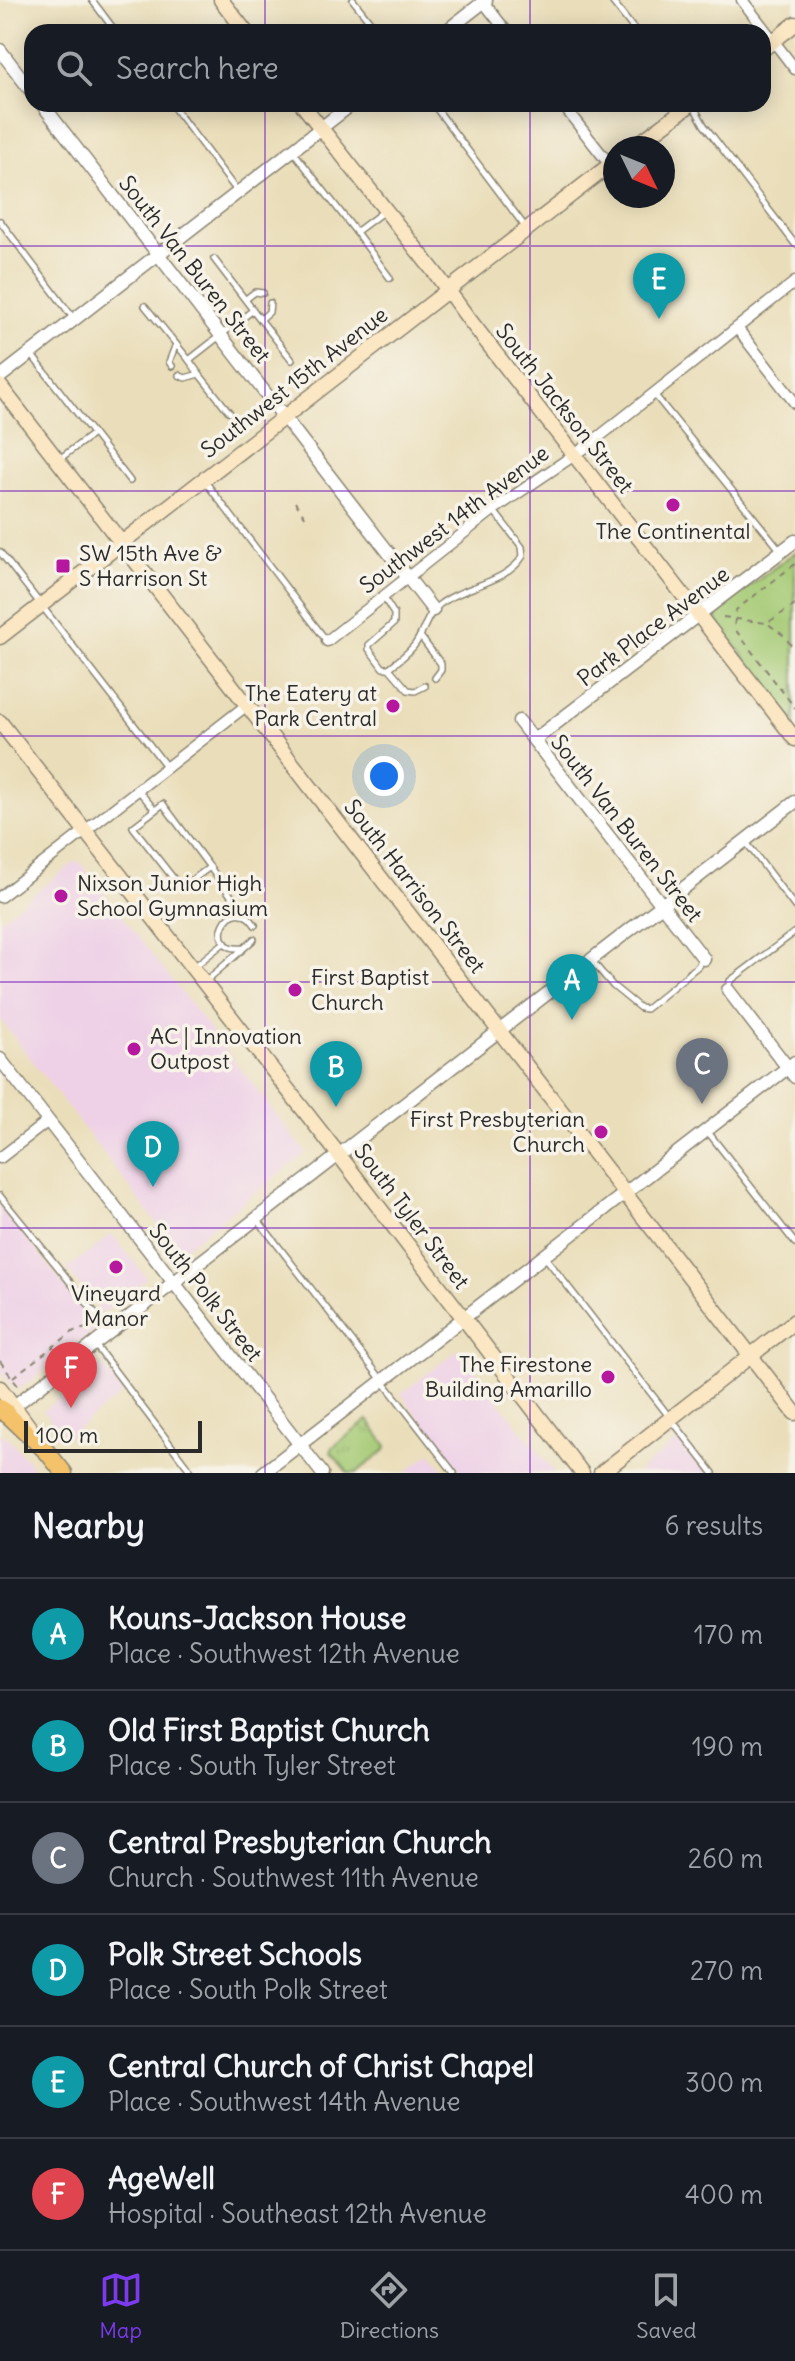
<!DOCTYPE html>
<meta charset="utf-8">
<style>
body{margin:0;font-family:Delius,sans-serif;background:#242831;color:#f1f3f6}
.compass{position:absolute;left:603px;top:136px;width:72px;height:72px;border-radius:50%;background:#171b24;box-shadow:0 4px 20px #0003;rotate:133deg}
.scale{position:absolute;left:24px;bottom:20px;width:178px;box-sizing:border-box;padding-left:8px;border:4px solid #2b2b2b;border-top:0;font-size:22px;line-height:28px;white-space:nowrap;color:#2b2b2b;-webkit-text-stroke:6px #f7f3e8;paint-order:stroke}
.you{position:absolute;left:384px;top:776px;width:28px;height:28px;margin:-20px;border:6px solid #fff;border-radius:50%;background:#1a73e8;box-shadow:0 0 0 12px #1a73e833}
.badge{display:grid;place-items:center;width:52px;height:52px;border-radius:50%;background:#7c3aed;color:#fff;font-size:26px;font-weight:700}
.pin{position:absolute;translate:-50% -66px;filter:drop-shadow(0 2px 4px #0008)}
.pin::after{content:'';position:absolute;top:42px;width:28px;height:24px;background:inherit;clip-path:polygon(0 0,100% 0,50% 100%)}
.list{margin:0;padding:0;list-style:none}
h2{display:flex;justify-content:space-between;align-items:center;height:104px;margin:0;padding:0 32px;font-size:34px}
h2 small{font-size:26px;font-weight:400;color:#9ea1a6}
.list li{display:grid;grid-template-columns:52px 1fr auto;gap:24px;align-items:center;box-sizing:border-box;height:112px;padding:0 32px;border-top:2px solid #363941}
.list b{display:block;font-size:30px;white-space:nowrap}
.list p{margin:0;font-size:26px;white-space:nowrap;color:#9ea1a6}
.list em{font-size:26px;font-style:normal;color:#9ea1a6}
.icon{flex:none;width:44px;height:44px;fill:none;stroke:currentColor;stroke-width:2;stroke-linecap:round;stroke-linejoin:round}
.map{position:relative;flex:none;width:795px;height:1473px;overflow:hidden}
.search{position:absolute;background:#171b24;box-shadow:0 4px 20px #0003;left:24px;right:24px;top:24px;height:88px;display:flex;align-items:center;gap:20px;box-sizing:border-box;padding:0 28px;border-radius:24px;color:#9ea1a6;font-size:30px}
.sheet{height:776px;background:#171b24}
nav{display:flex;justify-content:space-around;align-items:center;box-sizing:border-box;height:112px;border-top:2px solid #363941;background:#171b24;font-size:22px;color:#9ea1a6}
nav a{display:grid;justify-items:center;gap:4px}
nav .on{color:#7c3aed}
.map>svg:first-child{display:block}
.built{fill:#eed0e7}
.grass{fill:url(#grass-tufts);stroke:#687b50;stroke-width:2}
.park{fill:#a6cb76;stroke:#687b50;stroke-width:2}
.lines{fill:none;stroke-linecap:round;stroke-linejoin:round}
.service-casing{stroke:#8a8472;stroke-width:8}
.minor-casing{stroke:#8a8472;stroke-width:13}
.tertiary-casing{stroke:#8a8472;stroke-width:15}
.secondary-casing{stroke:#8a8472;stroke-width:17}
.primary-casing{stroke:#8a8472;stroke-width:19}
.motorway-casing{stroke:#8a8472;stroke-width:21}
.path{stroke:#8a8472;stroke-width:2;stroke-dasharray:6 6;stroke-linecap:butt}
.service{stroke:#fff;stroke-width:5}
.minor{stroke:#fff;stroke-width:10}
.tertiary{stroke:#fff;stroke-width:12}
.secondary{stroke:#fbe7c3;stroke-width:14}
.primary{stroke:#f4c26a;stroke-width:16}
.motorway{stroke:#f4c26a;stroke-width:18}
.grid{fill:none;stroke:#7b2cbf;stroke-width:2;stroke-opacity:0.55}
.poi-dot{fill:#b5179e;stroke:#f7f3e8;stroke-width:3}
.labels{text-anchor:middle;stroke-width:7;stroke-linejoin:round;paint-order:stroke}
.street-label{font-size:22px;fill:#2b2b2b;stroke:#f7f3e8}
.poi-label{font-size:22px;fill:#2b2b2b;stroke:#f7f3e8;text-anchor:start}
</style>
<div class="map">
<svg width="795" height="1473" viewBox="0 0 795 1473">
<defs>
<pattern id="grass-tufts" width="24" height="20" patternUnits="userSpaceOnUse" patternTransform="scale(2)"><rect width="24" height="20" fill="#a6cb76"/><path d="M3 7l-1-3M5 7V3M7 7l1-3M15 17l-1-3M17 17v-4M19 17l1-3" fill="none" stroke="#8fae66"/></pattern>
</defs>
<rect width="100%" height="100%" fill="#f7f3e8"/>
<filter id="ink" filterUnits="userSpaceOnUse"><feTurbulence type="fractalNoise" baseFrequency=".0125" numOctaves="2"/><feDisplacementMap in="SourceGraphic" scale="16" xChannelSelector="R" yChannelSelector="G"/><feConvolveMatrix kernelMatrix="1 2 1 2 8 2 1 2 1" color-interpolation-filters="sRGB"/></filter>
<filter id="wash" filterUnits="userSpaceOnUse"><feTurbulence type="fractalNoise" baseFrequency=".006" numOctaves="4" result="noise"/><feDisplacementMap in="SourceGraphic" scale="32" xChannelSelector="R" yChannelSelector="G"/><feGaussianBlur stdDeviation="1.8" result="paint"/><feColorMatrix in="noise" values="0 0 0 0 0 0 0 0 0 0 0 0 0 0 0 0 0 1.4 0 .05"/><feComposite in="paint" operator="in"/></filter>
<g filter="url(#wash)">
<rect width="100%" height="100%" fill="#eadeba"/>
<g class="built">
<path d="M 75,862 L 80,862 L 306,1153 L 179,1252 L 0,1019 L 0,920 Z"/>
<path d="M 0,1204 L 98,1328 L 21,1388 L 13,1386 L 0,1370 Z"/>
<path d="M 112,1234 L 147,1278 L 102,1314 L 67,1269 Z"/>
<path d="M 459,1349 L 511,1417 L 555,1473 L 462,1473 L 401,1394 Z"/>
<path d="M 103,1365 L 123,1393 L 66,1438 L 43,1411 Z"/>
<path d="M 0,1435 L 3,1435 L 8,1438 L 38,1473 L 0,1473 Z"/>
<path d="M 681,1438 L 708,1473 L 637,1473 Z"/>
<path d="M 431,1453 L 446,1473 L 405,1473 Z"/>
</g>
<path class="grass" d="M 368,1420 L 387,1446 L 385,1450 L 356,1473 L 348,1473 L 331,1452 L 333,1447 Z"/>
<path class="park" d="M 795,552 L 795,724 L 717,621 L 718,612 L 721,608 Z"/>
</g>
<g filter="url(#ink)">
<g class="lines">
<g class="service-casing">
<g id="service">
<path d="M 92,0 L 116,32"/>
<path d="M 353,0 L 378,32"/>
<path d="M 611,0 L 636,32"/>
<path d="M 171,104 L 237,191"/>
<path d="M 433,104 L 526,228"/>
<path d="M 693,105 L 704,125 L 795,244"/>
<path d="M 293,151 L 356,232"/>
<path d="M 384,211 L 356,232 L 390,278"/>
<path d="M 0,221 L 74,319"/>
<path d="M 246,299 L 255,292 L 263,293"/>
<path d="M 145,306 L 176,344"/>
<path d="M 253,310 L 292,360"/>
<path d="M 261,319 L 269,312 L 270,303"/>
<path d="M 31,354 L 130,481"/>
<path d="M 172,366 L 169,362 L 176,344 L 189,360 L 253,310 L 214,259"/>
<path d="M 199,374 L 230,413"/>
<path d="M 179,375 L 185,378 L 199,374 L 189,360"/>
<path d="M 654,394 L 781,551"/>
<path d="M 58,460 L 93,434"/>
<path d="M 204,480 L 326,640"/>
<path d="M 0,552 L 166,766"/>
<path d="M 384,598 L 394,614 L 394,623 L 369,645 L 369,649 L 383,668 L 389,668 C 397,662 406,655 413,647 C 424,634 425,617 439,605 C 464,585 506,584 523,556 L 522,547 L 494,511"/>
<path d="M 420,636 L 441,664 L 441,670 L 435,678"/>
<path d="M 389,668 L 408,690 L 415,691 L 425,686"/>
<path d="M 138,790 L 155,810"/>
<path d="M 746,842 L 795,907"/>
<path d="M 210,867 L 181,888 L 133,827 L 163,804 L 246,916"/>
<path d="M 254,939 L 244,948 C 199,953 231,888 255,925"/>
<path d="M 592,961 L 613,986 L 640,1008 L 646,1009 L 698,966 L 702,958"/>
<path d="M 194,967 L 225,942"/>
<path d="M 207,980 L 242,950"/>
<path d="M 728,989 L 730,981 L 795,932"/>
<path d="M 708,1132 L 795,1243"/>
<path d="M 0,1196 L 110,1331"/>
<path d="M 258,1220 L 454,1473"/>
<path d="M 545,1257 L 713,1473"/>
<path d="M 96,1346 L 192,1473"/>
</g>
</g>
<g class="minor-casing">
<g id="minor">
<path d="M 482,0 L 507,32"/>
<path d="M 742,0 L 795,69"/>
<path d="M 562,104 L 610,165"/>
<path d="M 737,328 L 795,403"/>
<path d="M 327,641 L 493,510 L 586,447 L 795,282"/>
<path d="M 0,897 L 247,705"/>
<path d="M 0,1158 L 48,1121"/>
</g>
</g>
<g class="tertiary-casing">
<g id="tertiary">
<path d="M 445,32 L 486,0"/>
<path d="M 0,50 L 32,92"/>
<path d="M 42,104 L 433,610"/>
<path d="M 0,377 L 352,104"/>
<path d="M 519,721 L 704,959"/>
<path d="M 534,740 L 795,541"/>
<path d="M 728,990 L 795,1077"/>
<path d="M 0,1059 L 322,1473"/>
<path d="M 9,1410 L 795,802"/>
<path d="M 263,1473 L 795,1062"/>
</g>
</g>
<g class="secondary-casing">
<g id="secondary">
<path d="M 221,0 L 246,32"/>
<path d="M 763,49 L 795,24"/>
<path d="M 302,104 L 436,274 L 468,318 L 795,739"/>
<path d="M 633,148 L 691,104"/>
<path d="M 0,386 L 795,1413"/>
<path d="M 0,637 L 615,161"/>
<path d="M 0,722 L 339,1155 L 582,1473"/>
<path d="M 0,1388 L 33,1432"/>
<path d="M 601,1473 L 795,1321"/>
</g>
</g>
<g class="primary-casing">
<path id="primary" d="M 6,1413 L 47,1452 L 64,1473"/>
</g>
<g class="motorway-casing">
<path id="motorway" d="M 0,1409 L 6,1413"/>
</g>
<g class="path">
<path d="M 295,502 L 306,518"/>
<path d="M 795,564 L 736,610 L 734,628 L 795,708"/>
<path d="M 795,605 L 767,623 L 783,635 L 795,650"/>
<path d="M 723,617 L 766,623"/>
<path d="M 0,1361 L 18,1386"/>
<path d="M 13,1377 L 74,1331 L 95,1326"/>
</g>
<use href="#service" class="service"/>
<use href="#minor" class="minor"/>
<use href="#tertiary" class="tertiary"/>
<use href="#secondary" class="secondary"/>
<use href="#primary" class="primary"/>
<use href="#motorway" class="motorway"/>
</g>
</g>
<path class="grid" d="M 265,0 L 265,32M 530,0 L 530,32M 265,104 L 265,1473M 530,104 L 530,1473M 0,246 L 795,246M 0,491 L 795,491M 0,736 L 795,736M 0,982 L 795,982M 0,1228 L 795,1228"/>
<g class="poi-dot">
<circle cx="673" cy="505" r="8"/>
<rect x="55" y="558" width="16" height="16" rx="4"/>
<circle cx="393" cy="706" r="8"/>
<circle cx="61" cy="896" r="8"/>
<circle cx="295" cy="990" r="8"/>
<circle cx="134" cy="1049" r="8"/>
<circle cx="601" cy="1132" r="8"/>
<circle cx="116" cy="1267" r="8"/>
<circle cx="608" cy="1377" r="8"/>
</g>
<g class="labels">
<g class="street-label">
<text transform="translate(195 269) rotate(52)" y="8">South Van Buren Street</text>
<text transform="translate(294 382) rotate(-38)" y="8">Southwest 15th Avenue</text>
<text transform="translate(565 408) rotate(52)" y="8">South Jackson Street</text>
<text transform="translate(454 519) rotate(-37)" y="8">Southwest 14th Avenue</text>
<text transform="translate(653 626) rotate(-37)" y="8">Park Place Avenue</text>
<text transform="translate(627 828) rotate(52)" y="8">South Van Buren Street</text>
<text transform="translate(415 886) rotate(52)" y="8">South Harrison Street</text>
<text transform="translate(412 1216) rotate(53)" y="8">South Tyler Street</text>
<text transform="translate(206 1292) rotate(52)" y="8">South Polk Street</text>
</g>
<g class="poi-label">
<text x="673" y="539" text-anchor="middle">The Continental</text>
<text x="79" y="561">SW 15th Ave &amp;<tspan x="79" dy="25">S Harrison St</tspan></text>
<text x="377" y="701" text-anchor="end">The Eatery at<tspan x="377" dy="25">Park Central</tspan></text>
<text x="77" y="891">Nixson Junior High<tspan x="77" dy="25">School Gymnasium</tspan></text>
<text x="311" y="985">First Baptist<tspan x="311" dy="25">Church</tspan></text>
<text x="150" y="1044">AC | Innovation<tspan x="150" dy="25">Outpost</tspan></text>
<text x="585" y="1127" text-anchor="end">First Presbyterian<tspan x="585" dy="25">Church</tspan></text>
<text x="116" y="1301" text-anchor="middle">Vineyard<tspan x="116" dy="25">Manor</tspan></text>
<text x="592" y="1372" text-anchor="end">The Firestone<tspan x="592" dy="25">Building Amarillo</tspan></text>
</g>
</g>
</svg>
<svg class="compass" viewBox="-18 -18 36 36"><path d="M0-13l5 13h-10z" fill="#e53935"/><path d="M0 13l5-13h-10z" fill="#9ea1a6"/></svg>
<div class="scale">100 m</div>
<div class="you"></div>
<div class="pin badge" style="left:572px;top:1020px;background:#0f9aa8">A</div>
<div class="pin badge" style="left:336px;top:1107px;background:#0f9aa8">B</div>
<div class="pin badge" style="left:702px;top:1104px;background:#6b7280">C</div>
<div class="pin badge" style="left:153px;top:1187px;background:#0f9aa8">D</div>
<div class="pin badge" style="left:659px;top:319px;background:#0f9aa8">E</div>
<div class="pin badge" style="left:71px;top:1408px;background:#e0444e">F</div>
<div class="search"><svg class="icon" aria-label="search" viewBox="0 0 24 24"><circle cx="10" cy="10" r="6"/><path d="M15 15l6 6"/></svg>Search here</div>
</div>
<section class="sheet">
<h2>Nearby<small>6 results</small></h2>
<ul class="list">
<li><span class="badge" style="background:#0f9aa8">A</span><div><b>Kouns-Jackson House</b><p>Place · Southwest 12th Avenue</p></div><em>170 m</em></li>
<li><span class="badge" style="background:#0f9aa8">B</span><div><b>Old First Baptist Church</b><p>Place · South Tyler Street</p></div><em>190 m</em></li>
<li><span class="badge" style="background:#6b7280">C</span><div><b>Central Presbyterian Church</b><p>Church · Southwest 11th Avenue</p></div><em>260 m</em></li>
<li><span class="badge" style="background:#0f9aa8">D</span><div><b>Polk Street Schools</b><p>Place · South Polk Street</p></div><em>270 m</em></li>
<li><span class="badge" style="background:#0f9aa8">E</span><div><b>Central Church of Christ Chapel</b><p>Place · Southwest 14th Avenue</p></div><em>300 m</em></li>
<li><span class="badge" style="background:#e0444e">F</span><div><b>AgeWell</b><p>Hospital · Southeast 12th Avenue</p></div><em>400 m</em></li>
</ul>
</section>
<nav>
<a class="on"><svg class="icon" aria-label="map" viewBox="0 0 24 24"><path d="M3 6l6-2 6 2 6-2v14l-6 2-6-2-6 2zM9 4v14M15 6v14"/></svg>Map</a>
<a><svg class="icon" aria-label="directions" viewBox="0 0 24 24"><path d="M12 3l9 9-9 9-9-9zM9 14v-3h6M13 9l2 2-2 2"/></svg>Directions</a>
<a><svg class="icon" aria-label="saved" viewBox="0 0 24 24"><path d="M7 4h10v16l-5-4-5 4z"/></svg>Saved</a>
</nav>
